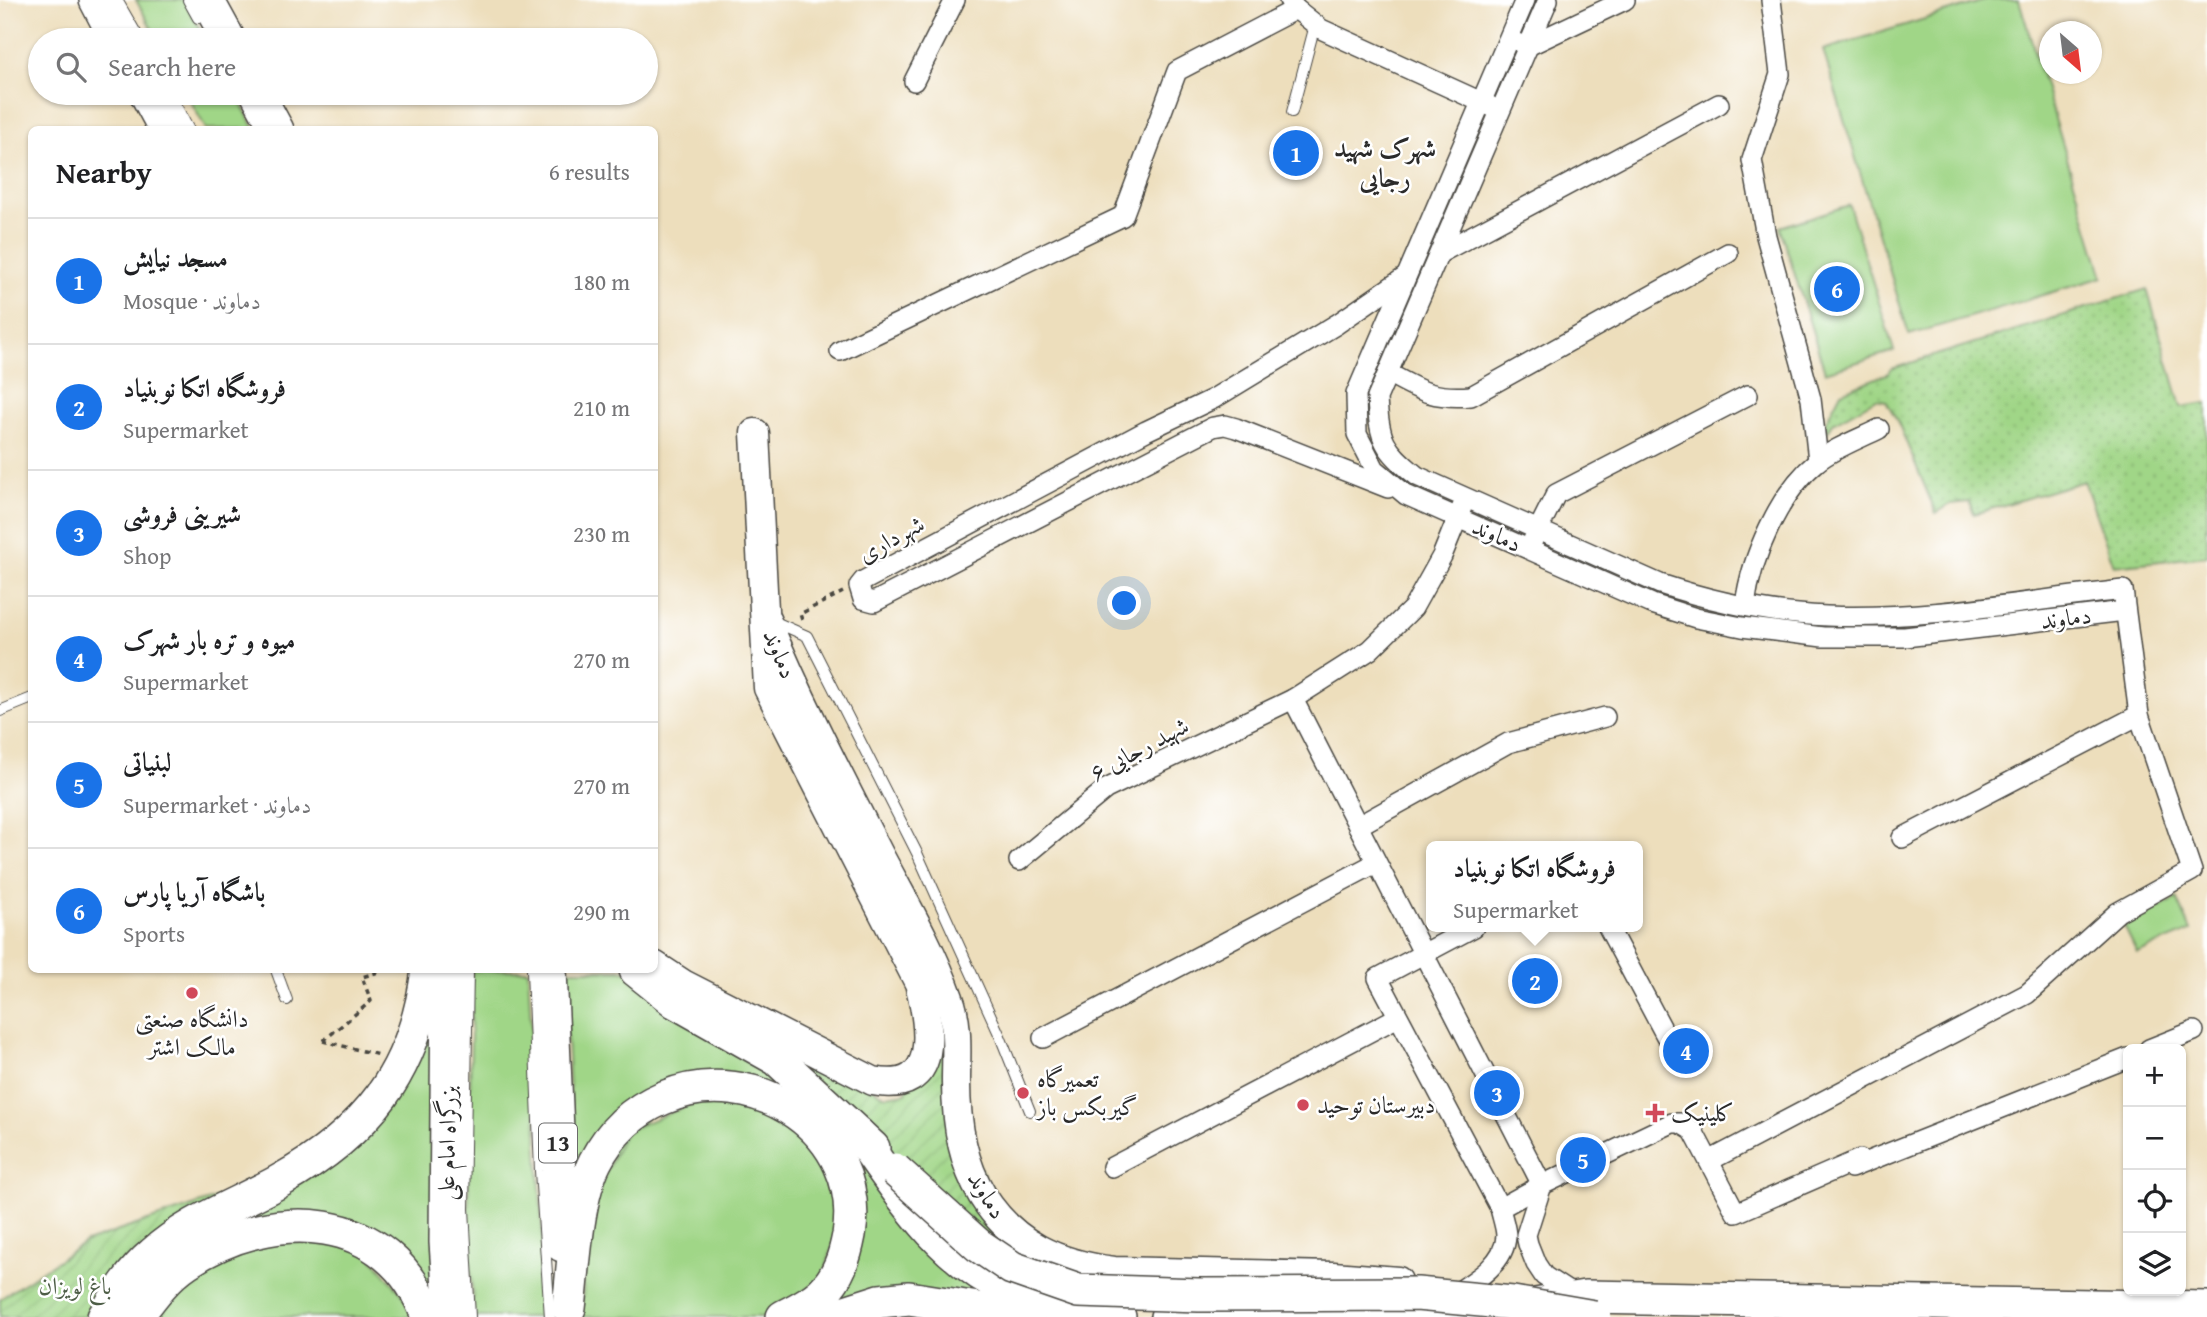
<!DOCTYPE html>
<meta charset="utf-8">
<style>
body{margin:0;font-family:"Gentium Book Plus",Amiri,serif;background:#f6f6f6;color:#202124}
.controls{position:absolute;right:21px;bottom:21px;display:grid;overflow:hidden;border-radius:10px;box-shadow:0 2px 5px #0004}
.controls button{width:63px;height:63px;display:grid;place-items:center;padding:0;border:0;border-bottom:2px solid #e0e0e0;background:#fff;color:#202124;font:35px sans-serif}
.compass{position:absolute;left:2039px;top:21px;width:63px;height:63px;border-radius:50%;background:#fff;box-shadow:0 2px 5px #0004;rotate:152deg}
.you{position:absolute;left:1125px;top:604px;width:24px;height:24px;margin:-18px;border:5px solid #fff;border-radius:50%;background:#1a73e8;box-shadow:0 0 0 10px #1a73e833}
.badge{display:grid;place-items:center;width:46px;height:46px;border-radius:50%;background:#1a73e8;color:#fff;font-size:23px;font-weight:700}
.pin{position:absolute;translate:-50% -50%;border:4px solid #fff;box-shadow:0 2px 7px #0006}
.popup{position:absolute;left:1426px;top:841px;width:217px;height:91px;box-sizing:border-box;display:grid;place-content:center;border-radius:10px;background:#fff;filter:drop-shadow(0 2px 5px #0005);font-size:23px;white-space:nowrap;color:#757577}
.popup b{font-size:26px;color:#202124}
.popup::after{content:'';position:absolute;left:50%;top:100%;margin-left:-14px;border:14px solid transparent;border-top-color:#fff}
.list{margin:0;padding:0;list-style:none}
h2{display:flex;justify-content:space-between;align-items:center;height:91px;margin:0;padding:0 28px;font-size:30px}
h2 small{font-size:23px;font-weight:400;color:#757577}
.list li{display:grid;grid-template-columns:46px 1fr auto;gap:21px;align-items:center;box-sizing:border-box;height:126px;padding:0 28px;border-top:2px solid #e0e0e0}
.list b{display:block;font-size:26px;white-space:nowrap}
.list p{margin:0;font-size:23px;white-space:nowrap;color:#757577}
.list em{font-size:23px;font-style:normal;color:#757577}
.icon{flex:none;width:38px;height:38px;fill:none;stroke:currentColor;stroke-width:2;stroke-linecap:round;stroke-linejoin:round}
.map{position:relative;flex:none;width:2207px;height:1317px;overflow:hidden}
.search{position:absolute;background:#fff;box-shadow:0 2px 5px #0004;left:28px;top:28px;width:630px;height:77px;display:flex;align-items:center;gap:18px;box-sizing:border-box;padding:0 24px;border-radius:38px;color:#757577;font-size:26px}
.panel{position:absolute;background:#fff;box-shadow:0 2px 5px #0004;left:28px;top:126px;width:630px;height:847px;border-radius:10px}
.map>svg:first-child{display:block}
.grass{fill:#a0d687;stroke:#668059;stroke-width:2}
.park{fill:url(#park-dots);stroke:#668059;stroke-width:2}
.garden{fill:url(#garden-furrows);stroke:#668059;stroke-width:2}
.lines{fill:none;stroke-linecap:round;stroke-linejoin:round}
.service-casing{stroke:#484641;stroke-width:12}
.minor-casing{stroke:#484641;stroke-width:22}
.secondary-casing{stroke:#484641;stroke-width:31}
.trunk-casing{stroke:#484641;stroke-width:36}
.path{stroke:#484641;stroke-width:3.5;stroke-dasharray:5 5;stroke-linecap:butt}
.service{stroke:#fff;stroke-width:10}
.minor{stroke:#fff;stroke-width:19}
.secondary{stroke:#fff;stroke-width:28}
.trunk{stroke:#fff;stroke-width:33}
.trunk-bridge-casing{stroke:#484641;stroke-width:36;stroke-linecap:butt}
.trunk-bridge{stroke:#fff;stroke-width:33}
.poi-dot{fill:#d1495b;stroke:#fff;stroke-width:2.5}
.labels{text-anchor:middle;stroke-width:5;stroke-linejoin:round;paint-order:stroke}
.shield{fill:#fff;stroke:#6b6b6b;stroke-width:2}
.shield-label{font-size:23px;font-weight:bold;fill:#2b2b2b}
.street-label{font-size:24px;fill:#2b2b2b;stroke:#fff}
.poi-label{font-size:24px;fill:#2b2b2b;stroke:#fff;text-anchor:start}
.park-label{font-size:24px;fill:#4e5e47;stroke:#fff}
.neighbourhood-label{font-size:26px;font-weight:bold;fill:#2b2b2b;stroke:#fff}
</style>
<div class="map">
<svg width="2207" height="1317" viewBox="0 0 2207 1317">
<defs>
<pattern id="park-dots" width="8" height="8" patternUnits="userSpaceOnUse" patternTransform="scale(1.75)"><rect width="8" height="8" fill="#a0d687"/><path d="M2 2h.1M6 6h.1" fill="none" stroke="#8ab875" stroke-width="1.8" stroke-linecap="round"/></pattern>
<pattern id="garden-furrows" width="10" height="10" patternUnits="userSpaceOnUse" patternTransform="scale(1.75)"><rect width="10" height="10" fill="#a0d687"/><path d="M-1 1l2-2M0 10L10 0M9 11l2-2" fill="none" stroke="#8ab875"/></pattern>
</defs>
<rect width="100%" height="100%" fill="#fff"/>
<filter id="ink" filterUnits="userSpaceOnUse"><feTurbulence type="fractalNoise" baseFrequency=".0143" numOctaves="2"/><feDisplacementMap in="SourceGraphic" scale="14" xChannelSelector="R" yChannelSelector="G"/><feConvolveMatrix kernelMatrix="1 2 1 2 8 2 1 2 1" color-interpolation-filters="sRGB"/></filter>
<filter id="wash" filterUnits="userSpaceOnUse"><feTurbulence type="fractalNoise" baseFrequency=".00686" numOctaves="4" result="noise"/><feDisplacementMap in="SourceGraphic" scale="28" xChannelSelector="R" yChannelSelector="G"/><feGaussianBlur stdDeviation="1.57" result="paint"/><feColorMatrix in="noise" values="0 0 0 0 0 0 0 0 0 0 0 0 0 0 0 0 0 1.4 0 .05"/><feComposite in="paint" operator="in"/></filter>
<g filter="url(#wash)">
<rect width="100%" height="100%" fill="#eddebc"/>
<g class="grass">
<path d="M 136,0 L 184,0 L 206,40 L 158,40 Z"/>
<path d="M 1987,0 L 2019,0 L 2103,277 L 1909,335 L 1823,50 Z"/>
<path d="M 186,93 L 235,93 L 255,129 L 206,129 Z"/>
<path d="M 1849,205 L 1894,351 L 1825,372 L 1780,227 Z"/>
<path d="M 2177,898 L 2191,931 L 2137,953 L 2124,926 Z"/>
<path d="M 472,970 L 528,970 L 547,1317 L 474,1317 L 468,1226 Z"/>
<path d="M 563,970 L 625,970 L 815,1104 L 1009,1309 L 806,1317 L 851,1258 L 822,1125 L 676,1084 L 576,1195 Z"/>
<path d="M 436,987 L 437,1317 L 380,1239 L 199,1233 L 330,1160 Z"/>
<path d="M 721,1092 L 810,1135 L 843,1213 L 823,1278 L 770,1317 L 581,1317 L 589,1210 L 625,1131 Z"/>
<path d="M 262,1240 L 363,1247 L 421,1317 L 148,1317 L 187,1275 Z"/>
</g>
<path class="park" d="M 2147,289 L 2181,407 L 2207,403 L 2207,556 L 2114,566 L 2084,481 L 1974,514 L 1969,502 L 1951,504 L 1936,513 L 1897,420 L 1886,401 L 1876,399 L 1833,423 L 1828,431 L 1825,423 L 1841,392 L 1889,373 L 1891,369 Z"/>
<g class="garden">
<path d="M 650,970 L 886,1096 L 906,1093 L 938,988 L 951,1108 L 1029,1268 Z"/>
<path d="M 237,1191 L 92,1317 L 0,1317 L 0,1299 L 86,1242 Z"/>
</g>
</g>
<g filter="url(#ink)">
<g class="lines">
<g class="service-casing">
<g id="service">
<path d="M 117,0 L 140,40"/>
<path d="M 188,0 L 198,18"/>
<path d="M 169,93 L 189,130"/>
<path d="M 1292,112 L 1315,25"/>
<path d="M 771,620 L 807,636 L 917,853 L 1000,1036 L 1030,1111"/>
<path d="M 0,711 L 32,698"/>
<path d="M 276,970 L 287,1000"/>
<path d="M 468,970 L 464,1209 L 470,1317"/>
<path d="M 532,970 L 540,1171 L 550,1317"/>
</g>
</g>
<g class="minor-casing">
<g id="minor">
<path d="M 1289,0 L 1296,9 L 1321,29 L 1490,106"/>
<path d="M 1525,0 L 1356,394 L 1357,434 L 1375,469 L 1406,495 L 1652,604 L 1696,618 L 1742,627 L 1823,637 L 1905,637 L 2125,611"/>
<path d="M 1548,0 L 1377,398 C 1379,441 1384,449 1417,476 L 1660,584 C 1712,601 1772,614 1827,616 C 1925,620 2025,601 2123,590 L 2139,715 L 2192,871 L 2118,912 L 2027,994 L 1709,1161"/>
<path d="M 1771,0 L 1780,74 L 1752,160 L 1766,236 L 1811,399 L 1818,460"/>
<path d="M 1522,44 L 1528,46 L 1625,0"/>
<path d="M 914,81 L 955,0"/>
<path d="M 1440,253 L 1719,104"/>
<path d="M 840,351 L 1123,216 L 1177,71 L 1296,9"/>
<path d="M 1388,373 C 1421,391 1432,399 1471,396 L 1728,253"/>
<path d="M 1388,488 L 1236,428 L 1225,425 L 1213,427 L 874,602 L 863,599 L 859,586 L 863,581 L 1146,431 L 1213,399 L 1337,324 L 1405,277"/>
<path d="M 1533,540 L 1556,494 L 1748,395"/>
<path d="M 1745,605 C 1751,558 1779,493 1817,462 C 1832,449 1861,438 1879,429"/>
<path d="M 1293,699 L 1542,1185 L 1526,1235 L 1528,1244 L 1536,1264 L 1544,1276 L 1575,1296"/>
<path d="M 1358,826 L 1508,743 L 1605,717"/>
<path d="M 1902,838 L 2139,715"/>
<path d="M 1019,861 L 1106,789 L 1293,699 L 1370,650 L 1413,608 L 1442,556 L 1462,507"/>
<path d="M 1608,927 L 1666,1036"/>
<path d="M 1043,1038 L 1376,863"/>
<path d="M 2149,1049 L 2194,1031"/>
<path d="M 1112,1167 L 1398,1017"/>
<path d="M 1851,1168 L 2128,1058"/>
<path d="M 1500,1208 L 1542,1185 L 1672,1123 L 1680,1123 L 1693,1131 L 1736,1213 L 1860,1159"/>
<path d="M 1450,1297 C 1471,1283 1505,1265 1506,1236 C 1506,1228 1502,1217 1500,1208 L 1378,978 L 1474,927"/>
</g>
</g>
<g class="secondary-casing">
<g id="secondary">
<path d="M 765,617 C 799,700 841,780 882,860 C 906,905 932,950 949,998 C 959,1025 956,1054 956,1082 C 956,1120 962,1162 982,1195 C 1013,1245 1058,1264 1114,1271 L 1333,1276 L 1398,1281"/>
<path d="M 654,965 L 683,984 L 873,1081 C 942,1095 930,1025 919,983 L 768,688 L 755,433"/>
</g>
</g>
<g class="trunk-casing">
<g id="trunk">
<path d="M 96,0 L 117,40"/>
<path d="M 207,0 L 229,40"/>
<path d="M 146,93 L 166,130"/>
<path d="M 257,93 L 277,130"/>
<path d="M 448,970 L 446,1242 L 451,1317"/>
<path d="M 550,970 L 562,1245"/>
<path d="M 636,970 L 676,1002 L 777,1059 L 873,1148"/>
<path d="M 858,1134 C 900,1193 940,1259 1010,1290 C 1044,1305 1082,1310 1119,1317"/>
<path d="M 1535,1305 L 1585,1297 L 2207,1308"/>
<path d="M 569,1308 C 574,1265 576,1200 595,1162 C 610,1133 632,1111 663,1098 C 755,1059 866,1132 849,1235 C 845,1256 839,1276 823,1292 C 812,1303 797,1310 783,1317"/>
<path d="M 104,1317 C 118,1294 132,1272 153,1254 C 188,1222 236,1205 278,1182 C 367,1133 415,1072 428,970"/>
<path d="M 136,1317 C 151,1297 166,1276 187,1262 C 271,1206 390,1209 428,1317"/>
<path d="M 830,1317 L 880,1301 L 909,1298 L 1028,1317"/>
<path d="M 1167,1317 L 1485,1312"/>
</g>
</g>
<g class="path">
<path d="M 802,620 L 800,614 L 843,592"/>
<path d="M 323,1041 L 371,1001 L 362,977 L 385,970"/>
<path d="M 323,1041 L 379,1055"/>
</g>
<use href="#service" class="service"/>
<use href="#minor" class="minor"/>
<use href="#secondary" class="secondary"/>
<use href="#trunk" class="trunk"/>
<g class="trunk-bridge-casing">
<path id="trunk-bridge" d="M 895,1170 L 978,1245 L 1012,1268 L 1078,1291 L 1199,1295 L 1417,1294 L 1513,1303 L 1594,1317"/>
</g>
<use href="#trunk-bridge" class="trunk-bridge"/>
</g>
</g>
<g class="poi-dot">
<circle cx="192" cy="993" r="7"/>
<circle cx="1023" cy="1093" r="7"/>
<circle cx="1303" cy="1105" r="7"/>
<path d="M1651.5 1102.5h7v7h7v7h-7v7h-7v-7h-7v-7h7z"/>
</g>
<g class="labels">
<rect class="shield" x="539" y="1123.5" width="38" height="39" rx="5"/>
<g class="shield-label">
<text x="558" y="1151">13</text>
</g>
<g class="street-label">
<text transform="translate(1497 535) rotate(24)" y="8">دماوند</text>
<text transform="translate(891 539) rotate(-29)" y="8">شهرداری</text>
<text transform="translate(2066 618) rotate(-7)" y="8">دماوند</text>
<text transform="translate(780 654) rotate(67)" y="8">دماوند</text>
<text transform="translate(1139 749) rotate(-28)" y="8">شهید رجایی ۶</text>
<text transform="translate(447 1143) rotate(-89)" y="8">بزرگراه امام علی</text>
<text transform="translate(987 1195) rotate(58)" y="8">دماوند</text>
</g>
<g class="poi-label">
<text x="192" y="1027" text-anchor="middle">دانشگاه صنعتی<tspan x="192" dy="28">مالک اشتر</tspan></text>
<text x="1037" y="1087">تعمیرگاه<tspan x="1037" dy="28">گیربکس باز</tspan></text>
<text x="1317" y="1113">دبیرستان توحید</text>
<text x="1671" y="1121">کلینیک</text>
</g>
<g class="park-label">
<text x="75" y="1294">باغ لویزان</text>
</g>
<g class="neighbourhood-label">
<text x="1385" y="157">شهرک شهید<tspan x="1385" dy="30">رجایی</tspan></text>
</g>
</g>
</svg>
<div class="controls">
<button>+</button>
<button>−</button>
<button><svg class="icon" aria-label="locate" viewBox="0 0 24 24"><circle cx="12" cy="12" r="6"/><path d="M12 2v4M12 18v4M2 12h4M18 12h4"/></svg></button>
<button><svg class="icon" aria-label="layers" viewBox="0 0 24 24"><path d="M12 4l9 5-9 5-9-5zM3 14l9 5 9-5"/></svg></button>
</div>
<svg class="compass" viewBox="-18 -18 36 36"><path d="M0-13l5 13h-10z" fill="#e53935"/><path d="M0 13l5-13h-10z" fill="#757577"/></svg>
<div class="you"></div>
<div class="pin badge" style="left:1296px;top:153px">1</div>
<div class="pin badge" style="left:1535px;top:981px">2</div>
<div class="popup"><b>فروشگاه اتکا نوبنیاد</b>Supermarket</div>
<div class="pin badge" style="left:1497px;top:1093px">3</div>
<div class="pin badge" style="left:1686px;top:1051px">4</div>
<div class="pin badge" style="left:1583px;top:1160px">5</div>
<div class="pin badge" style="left:1837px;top:289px">6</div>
<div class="search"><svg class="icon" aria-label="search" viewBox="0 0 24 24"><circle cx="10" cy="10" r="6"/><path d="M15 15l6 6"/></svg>Search here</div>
<section class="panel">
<h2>Nearby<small>6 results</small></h2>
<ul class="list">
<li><span class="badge">1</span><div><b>مسجد نیایش</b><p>Mosque · دماوند</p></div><em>180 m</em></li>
<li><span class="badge">2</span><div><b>فروشگاه اتکا نوبنیاد</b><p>Supermarket</p></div><em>210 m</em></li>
<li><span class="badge">3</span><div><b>شیرینی فروشی</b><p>Shop</p></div><em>230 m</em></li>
<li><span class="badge">4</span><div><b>میوه و تره بار شهرک</b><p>Supermarket</p></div><em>270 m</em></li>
<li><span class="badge">5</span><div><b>لبنیاتی</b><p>Supermarket · دماوند</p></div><em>270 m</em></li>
<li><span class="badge">6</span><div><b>باشگاه آریا پارس</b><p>Sports</p></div><em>290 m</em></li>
</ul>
</section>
</div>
